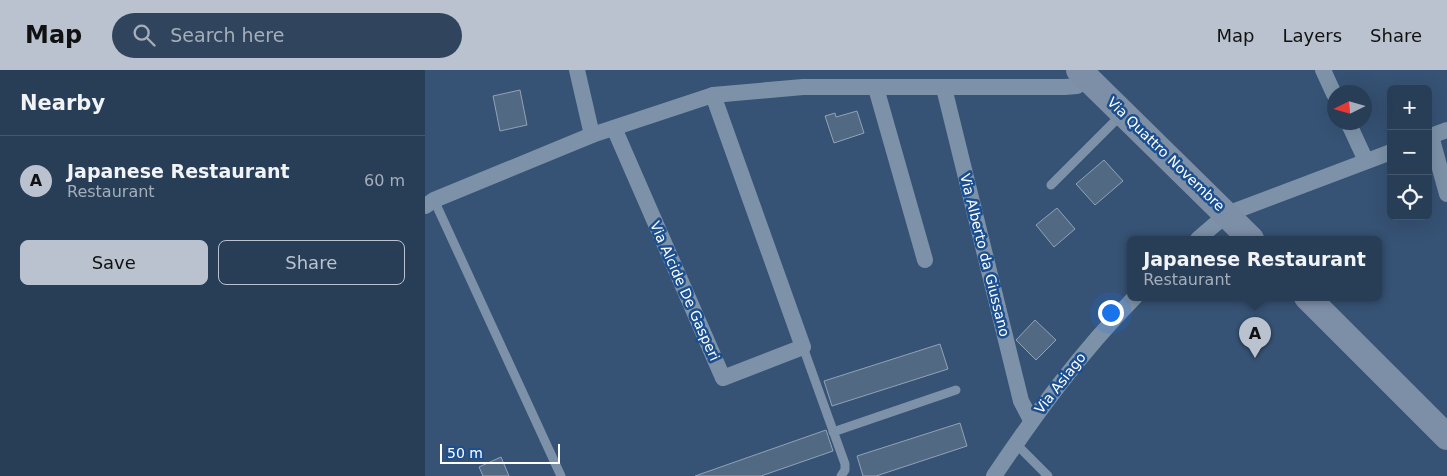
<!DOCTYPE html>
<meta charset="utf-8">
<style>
body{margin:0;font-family:"DejaVu Sans",sans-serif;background:#30455d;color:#f1f3f6}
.controls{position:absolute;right:15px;top:15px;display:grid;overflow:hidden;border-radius:8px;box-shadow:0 5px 20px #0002}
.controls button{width:45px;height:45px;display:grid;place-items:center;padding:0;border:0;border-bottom:1px solid #44576d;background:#283e57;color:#f1f3f6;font:25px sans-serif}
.compass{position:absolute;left:902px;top:15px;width:45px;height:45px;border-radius:50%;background:#283e57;box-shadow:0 5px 20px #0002;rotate:265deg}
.scale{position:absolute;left:15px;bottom:12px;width:120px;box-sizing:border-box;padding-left:5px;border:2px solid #fff;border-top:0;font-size:14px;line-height:18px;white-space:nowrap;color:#fff;-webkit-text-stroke:4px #1b4f8f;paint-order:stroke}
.you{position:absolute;left:685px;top:242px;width:18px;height:18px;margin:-12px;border:4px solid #fff;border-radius:50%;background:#1a73e8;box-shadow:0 0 0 8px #1a73e833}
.badge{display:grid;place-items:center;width:32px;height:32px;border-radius:50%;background:#b9c2ce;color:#111;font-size:16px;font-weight:700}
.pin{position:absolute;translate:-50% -41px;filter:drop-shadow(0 1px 2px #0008)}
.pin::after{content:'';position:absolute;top:26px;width:18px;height:15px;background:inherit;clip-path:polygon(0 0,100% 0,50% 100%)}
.popup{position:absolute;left:702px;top:166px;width:255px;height:65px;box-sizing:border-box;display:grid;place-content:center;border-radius:8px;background:#283e57;filter:drop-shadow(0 1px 4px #0005);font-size:16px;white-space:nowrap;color:#a5aeba}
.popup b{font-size:19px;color:#f1f3f6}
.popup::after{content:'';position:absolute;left:50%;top:100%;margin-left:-10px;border:10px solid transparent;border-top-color:#283e57}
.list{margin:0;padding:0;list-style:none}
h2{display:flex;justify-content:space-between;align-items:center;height:65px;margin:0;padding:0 20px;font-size:21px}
h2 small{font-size:16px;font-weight:400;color:#a5aeba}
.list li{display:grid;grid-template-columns:32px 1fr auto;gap:15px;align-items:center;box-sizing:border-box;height:90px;padding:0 20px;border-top:1px solid #44576d}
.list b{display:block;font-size:19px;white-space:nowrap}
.list p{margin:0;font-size:16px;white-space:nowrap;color:#a5aeba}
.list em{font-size:16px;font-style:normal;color:#a5aeba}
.actions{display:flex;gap:10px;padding:15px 20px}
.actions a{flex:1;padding:11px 0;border:1px solid #b9c2ce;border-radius:8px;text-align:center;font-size:18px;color:#b9c2ce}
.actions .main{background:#b9c2ce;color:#111}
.icon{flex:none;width:28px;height:28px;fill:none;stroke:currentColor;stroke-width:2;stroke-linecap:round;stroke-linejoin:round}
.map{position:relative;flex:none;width:1022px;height:406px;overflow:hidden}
header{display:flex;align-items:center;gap:30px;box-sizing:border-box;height:70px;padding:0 25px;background:#b9c2ce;color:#111}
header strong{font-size:24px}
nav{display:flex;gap:28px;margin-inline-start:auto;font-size:18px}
.search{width:350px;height:45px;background:#30455d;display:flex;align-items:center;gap:12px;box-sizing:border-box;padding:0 18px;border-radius:28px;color:#a5aeba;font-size:19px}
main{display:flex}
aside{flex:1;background:#283e57}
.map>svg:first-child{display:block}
.building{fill:#526984;stroke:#92a2b6}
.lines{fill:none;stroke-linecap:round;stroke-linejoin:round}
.lane{stroke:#7d92a8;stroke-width:9}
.street{stroke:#7d92a8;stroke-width:16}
.primary{stroke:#7d8ea7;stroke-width:26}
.labels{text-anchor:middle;stroke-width:5;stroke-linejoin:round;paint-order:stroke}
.street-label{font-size:14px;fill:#fff;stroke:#1b4f8f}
</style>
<header>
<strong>Map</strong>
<div class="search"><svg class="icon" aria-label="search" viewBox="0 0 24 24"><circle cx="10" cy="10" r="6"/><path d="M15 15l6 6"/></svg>Search here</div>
<nav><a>Map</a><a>Layers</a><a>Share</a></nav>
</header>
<main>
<aside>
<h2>Nearby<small></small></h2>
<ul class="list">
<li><span class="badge">A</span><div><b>Japanese Restaurant</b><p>Restaurant</p></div><em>60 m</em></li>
</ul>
<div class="actions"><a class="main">Save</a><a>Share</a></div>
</aside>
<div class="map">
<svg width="1022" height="406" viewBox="0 0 1022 406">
<rect width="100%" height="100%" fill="#365274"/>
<g class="building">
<path d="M 95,20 L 102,55 L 75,61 L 68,26 Z"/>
<path d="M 432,41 L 439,63 L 409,73 L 400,46 L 410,43 L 411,47 Z"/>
<path d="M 679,90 L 698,111 L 670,135 L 651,114 Z"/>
<path d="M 632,138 L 650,159 L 629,177 L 611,155 Z"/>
<path d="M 610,250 L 631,270 L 611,290 L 591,270 Z"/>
<path d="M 515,274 L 523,299 L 407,336 L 399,311 Z"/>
<path d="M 535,353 L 542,376 L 451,406 L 438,406 L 432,386 Z"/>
<path d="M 401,360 L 408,381 L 336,406 L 270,406 Z"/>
<path d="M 76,387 L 84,406 L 58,406 L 54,397 Z"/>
</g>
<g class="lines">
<g class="lane">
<path d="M 626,115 L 696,45"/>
<path d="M 9,130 L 136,406"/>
<path d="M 378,277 L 420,394 L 420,400 L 416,406"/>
<path d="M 408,362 L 531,320"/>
<path d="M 591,374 L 623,406"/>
</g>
<g class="street">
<path d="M 152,0 L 167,65"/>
<path d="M 898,0 L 909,24"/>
<path d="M 451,18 L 500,190"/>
<path d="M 519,18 L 596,331 L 606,350"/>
<path d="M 923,52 L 941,91"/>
<path d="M 189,58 L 298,308 L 378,277 L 288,25"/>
<path d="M 1006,66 L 1022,124"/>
<path d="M 1003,67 L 1022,60"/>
<path d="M 0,136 L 9,130 L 167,65 L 288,25 L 378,17 L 640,17 L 652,16 L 663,9"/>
<path d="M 773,169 L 802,144 L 966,82"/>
<path d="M 569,406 C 612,342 656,282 710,227"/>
</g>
<g class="primary">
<path d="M 654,0 L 826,169"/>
<path d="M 882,227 L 1022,367"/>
</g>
</g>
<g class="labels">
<g class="street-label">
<text transform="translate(741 84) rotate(44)" y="5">Via Quattro Novembre</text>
<text transform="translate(560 185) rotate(76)" y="5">Via Alberto da Giussano</text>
<text transform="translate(260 221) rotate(66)" y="5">Via Alcide De Gasperi</text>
<text transform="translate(635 313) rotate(-52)" y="5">Via Asiago</text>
</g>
</g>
</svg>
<div class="controls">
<button>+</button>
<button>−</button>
<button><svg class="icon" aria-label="locate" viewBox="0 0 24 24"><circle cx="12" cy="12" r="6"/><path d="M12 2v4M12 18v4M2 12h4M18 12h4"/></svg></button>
</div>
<svg class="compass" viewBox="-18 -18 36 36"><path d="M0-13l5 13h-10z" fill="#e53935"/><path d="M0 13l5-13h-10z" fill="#a5aeba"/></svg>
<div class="scale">50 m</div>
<div class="you"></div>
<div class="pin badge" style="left:830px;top:288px">A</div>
<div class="popup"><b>Japanese Restaurant</b>Restaurant</div>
</div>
</main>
